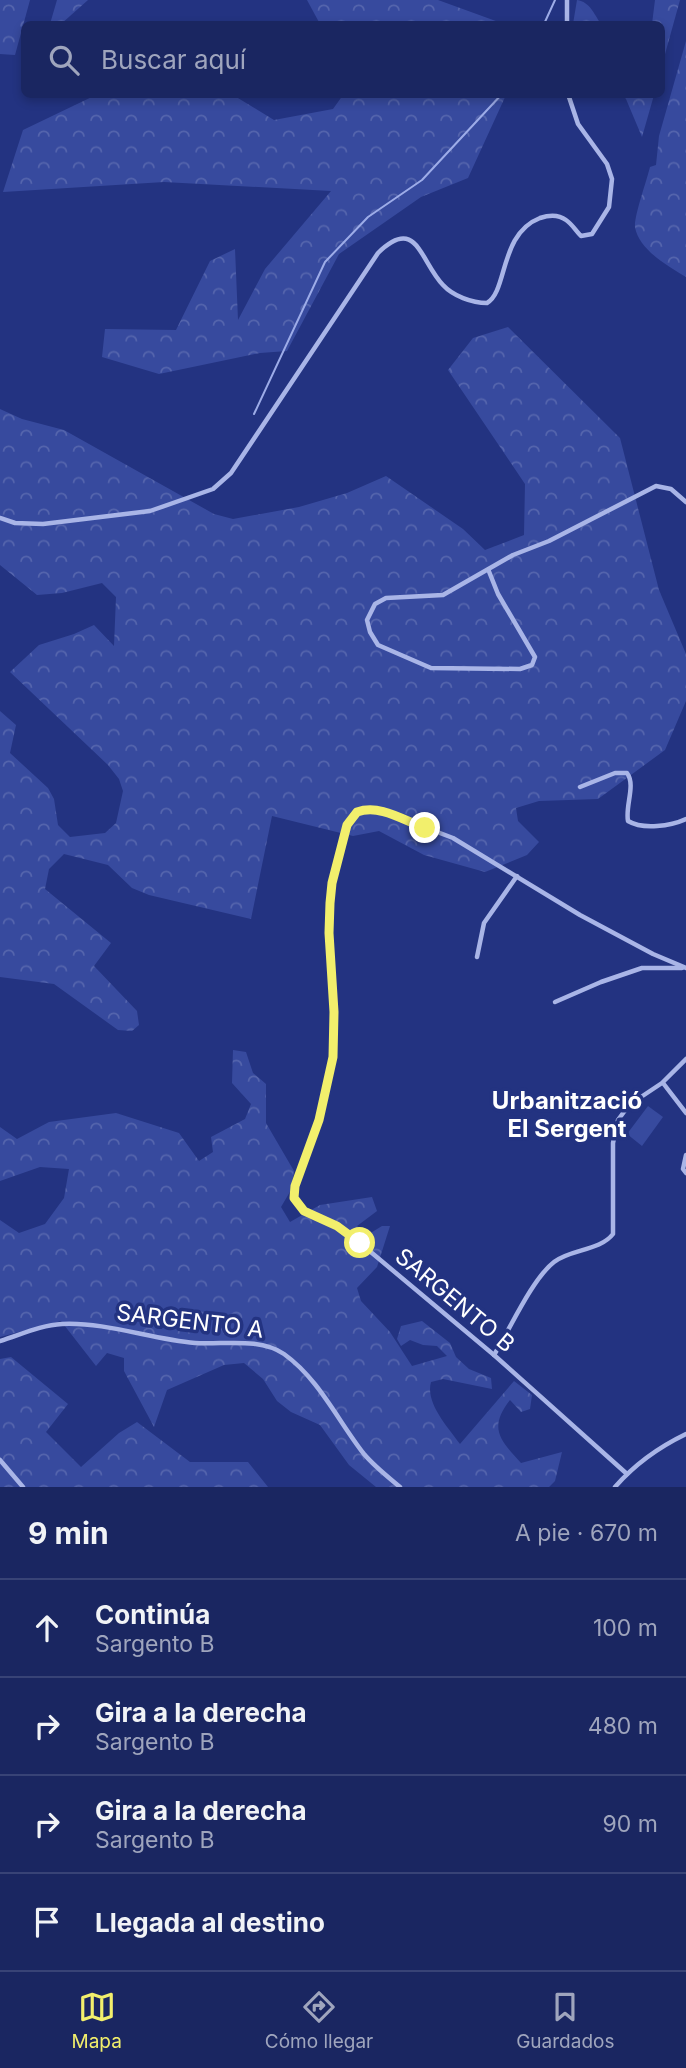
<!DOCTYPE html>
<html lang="es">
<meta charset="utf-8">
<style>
body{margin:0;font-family:Inter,sans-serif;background:#27326a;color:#f1f3f6}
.stop{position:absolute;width:21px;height:21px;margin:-16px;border:5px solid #f2ef6c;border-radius:50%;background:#fff}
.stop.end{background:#f2ef6c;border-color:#fff;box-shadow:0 2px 7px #0008}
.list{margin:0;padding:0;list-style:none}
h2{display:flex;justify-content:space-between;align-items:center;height:91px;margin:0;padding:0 28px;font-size:30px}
h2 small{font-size:23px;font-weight:400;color:#9fa5bd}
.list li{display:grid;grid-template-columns:46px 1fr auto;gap:21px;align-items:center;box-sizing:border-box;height:98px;padding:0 28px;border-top:2px solid #384376}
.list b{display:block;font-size:26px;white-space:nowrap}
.list p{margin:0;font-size:23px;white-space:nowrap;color:#9fa5bd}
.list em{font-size:23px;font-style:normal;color:#9fa5bd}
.icon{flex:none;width:38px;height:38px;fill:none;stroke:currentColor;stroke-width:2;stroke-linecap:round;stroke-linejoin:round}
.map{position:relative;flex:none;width:686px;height:1487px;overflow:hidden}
.search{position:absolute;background:#1a2661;box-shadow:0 4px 10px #0003;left:21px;right:21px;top:21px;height:77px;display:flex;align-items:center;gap:18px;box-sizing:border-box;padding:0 24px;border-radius:10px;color:#9fa5bd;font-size:26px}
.sheet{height:483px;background:#1a2661}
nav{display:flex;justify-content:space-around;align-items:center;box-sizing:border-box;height:98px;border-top:2px solid #384376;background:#1a2661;font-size:19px;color:#9fa5bd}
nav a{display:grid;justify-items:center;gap:4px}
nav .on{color:#f2ef6c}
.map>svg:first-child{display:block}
.forest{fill:url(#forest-crowns)}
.park{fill:#374a9e}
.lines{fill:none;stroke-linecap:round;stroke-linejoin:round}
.stream{stroke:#9dace8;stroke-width:2}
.street{stroke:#a9b5e7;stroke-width:4.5}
.route{stroke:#f2ef6c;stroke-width:9}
.labels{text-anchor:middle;stroke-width:7;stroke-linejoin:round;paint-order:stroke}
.street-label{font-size:23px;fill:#fff;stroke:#233381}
.neighbourhood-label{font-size:24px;font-weight:bold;fill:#fff;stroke:#233381}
</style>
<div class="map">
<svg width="686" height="1487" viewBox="0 0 686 1487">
<defs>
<pattern id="forest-crowns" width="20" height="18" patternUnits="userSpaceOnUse" patternTransform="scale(1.75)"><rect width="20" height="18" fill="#374a9e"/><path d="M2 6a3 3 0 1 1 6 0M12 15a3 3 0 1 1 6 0" fill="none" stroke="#5565ad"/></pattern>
</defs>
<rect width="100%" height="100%" fill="#233381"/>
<g class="forest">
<path d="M 0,0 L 30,0 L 15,55 L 0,54 Z"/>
<path d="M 57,0 L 88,0 L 61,24 L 50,24 Z"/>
<path d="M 307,0 L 438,0 L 504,24 L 320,24 Z"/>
<path d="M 577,0 C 590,2 594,14 601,24 L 573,24 Z"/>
<path d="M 655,0 L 680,0 L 662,65 L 662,24 L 652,24 Z"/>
<path d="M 686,41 L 686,277 C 668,266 639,250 635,227 C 634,216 647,180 650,167 L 656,165 L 659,136 Z"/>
<path d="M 98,94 L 233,95 L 274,120 L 333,109 L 343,95 L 506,95 L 468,178 L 421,197 L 339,254 L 287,351 L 260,353 L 159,374 L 102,357 L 105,329 L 176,330 L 210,261 L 235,249 L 238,320 L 265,269 L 331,191 L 164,182 L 3,192 L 23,130 Z"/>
<path d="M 623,95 L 654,95 L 642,137 L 626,99 Z"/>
<path d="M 508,327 L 620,438 L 659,590 L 686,654 L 686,701 L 665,750 L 598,799 L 539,801 L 516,808 L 518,821 L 539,842 L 527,855 L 485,872 L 424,855 L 379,831 L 353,836 L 272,816 L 251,919 L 149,895 L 132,888 L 108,865 L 64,854 L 49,869 L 45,889 L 111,943 L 94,966 L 137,1011 L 139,1025 L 132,1031 L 118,1030 L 54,984 L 0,977 L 0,711 L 16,725 L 10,753 L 48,788 L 54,799 L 58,825 L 70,837 L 105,833 L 116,823 L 123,791 L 119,779 L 108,765 L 10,672 L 39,645 L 74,634 L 94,625 L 114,646 L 116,597 L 102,583 L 62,593 L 37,595 L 0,565 L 0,409 L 22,419 L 64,430 L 214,514 L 233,519 L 299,507 L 347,493 L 386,476 L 463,529 L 485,550 L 524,535 L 525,484 L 448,370 L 473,338 Z"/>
<path d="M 233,1050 L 246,1052 L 253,1073 L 266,1084 L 266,1123 L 294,1171 L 291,1190 L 281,1207 L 290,1222 L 320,1205 L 372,1197 L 377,1211 L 357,1226 L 369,1234 L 382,1226 L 390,1226 L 377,1267 L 357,1288 L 361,1301 L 390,1332 L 412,1366 L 447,1356 L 437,1346 L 423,1345 L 410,1340 L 401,1346 L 397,1339 L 401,1326 L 422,1321 L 450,1343 L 456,1357 L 469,1369 L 491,1378 L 492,1389 L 443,1379 L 431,1382 C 425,1403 448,1427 460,1444 L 514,1381 L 532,1395 L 530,1409 L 521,1412 L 510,1400 C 488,1428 500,1440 521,1463 L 562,1452 L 555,1481 L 549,1487 L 376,1487 L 349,1465 L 320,1425 L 291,1412 L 277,1401 L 263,1379 L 244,1363 L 224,1365 L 167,1390 L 154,1427 L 124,1371 L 124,1358 L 107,1353 L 96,1366 L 61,1321 L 0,1337 L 0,1220 L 19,1233 L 45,1224 L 64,1198 L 69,1169 L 40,1167 L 0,1181 L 0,1127 L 17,1139 L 49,1122 L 116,1113 L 179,1133 L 199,1161 L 213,1152 L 211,1137 L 245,1119 L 251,1104 L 232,1083 Z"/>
<path d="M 11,1357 L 68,1404 L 46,1432 L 81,1467 L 119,1433 L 137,1422 L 190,1462 L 248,1462 L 268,1487 L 0,1487 L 0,1359 Z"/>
</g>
<path class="park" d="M 648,1106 L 663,1117 L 642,1146 L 627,1134 Z"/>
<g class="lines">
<g class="stream">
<path d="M 544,24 L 555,0"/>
<path d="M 254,414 L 325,262 L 368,217 L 422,180 L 502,94"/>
</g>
<g class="street">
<path d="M 567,24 L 567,0"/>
<path d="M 0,518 L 15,523 L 43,524 L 150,511 L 213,489 L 231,473 L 378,253 C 417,215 420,261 443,285 C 453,296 472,303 487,303 C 508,291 499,234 540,218 C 549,215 558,214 566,220 C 572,224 576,231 581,236 L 592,234 L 609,207 L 612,179 L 607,164 L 578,124 L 568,94"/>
<path d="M 488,569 L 498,594 L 535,657 L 532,665 L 520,669 L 431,668 L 378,645 L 370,632 L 367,620 L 375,604 L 386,598 L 443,595 L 513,555 L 549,541 L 656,486 L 671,489 L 686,502"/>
<path d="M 580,787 L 615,773 L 627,773 C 636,785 625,806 628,821 C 643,830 671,826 686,819"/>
<path d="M 477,957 L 484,923 L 517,876"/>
<path d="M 555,1002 L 601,982 L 642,968 L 682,968"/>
<path d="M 663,1083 L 686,1113"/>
<path d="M 686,1155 L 683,1169 L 686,1173"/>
<path d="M 0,1341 C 20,1335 41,1325 62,1324 C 107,1322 150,1339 195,1343 C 223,1345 259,1337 284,1354 C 319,1379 338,1421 364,1454 C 374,1466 388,1477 400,1487"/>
<path d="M 494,1355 C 509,1331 532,1279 554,1262 C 570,1249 600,1251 613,1234 L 613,1143 L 618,1120 L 629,1105 L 662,1083 L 686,1059"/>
<path d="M 0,1460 L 23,1487"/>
<path d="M 627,1474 L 494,1355 L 360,1243 L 337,1226 L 304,1211 L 294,1198 L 295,1186 L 319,1120 L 333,1057 L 334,1012 L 329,933 L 330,903 L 332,883 L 347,826 L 357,812 L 368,809 L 382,811 L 453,838 L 580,915 L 653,954 L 686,968"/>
<path d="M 615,1487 C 635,1464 659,1447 686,1434"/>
</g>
</g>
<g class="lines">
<path class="route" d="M 360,1243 L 337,1226 L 304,1211 L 294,1198 L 295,1186 L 319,1120 L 333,1057 L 334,1012 L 329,933 L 330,903 L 332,883 L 347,825 L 357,812 C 380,804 403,820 425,828"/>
</g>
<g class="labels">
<g class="street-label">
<text transform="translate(455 1300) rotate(40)" y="8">SARGENTO B</text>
<text transform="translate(190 1321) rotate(7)" y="8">SARGENTO A</text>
</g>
<g class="neighbourhood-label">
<text x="567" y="1109">Urbanització<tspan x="567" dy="28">El Sergent</tspan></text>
</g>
</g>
</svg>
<div class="stop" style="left:360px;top:1243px"></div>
<div class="stop end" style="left:425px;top:828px"></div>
<div class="search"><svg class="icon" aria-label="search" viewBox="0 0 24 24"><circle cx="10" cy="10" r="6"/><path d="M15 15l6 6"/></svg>Buscar aquí</div>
</div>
<section class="sheet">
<h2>9 min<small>A pie · 670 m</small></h2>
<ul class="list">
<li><svg class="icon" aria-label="ahead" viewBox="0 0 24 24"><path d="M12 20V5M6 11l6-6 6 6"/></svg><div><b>Continúa</b><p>Sargento B</p></div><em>100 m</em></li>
<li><svg class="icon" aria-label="right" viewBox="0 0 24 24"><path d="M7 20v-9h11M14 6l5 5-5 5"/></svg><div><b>Gira a la derecha</b><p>Sargento B</p></div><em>480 m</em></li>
<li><svg class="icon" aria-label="right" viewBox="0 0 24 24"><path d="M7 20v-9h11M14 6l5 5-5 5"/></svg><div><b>Gira a la derecha</b><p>Sargento B</p></div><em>90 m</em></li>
<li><svg class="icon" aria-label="arrive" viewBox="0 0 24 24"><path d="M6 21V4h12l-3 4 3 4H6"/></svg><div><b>Llegada al destino</b></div></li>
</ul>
</section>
<nav>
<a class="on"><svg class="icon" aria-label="map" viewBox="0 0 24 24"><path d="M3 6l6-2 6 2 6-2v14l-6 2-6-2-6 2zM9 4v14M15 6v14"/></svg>Mapa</a>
<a><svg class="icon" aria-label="directions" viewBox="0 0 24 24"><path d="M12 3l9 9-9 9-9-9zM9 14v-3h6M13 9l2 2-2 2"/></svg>Cómo llegar</a>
<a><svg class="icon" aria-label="saved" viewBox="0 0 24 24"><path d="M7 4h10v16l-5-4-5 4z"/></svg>Guardados</a>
</nav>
